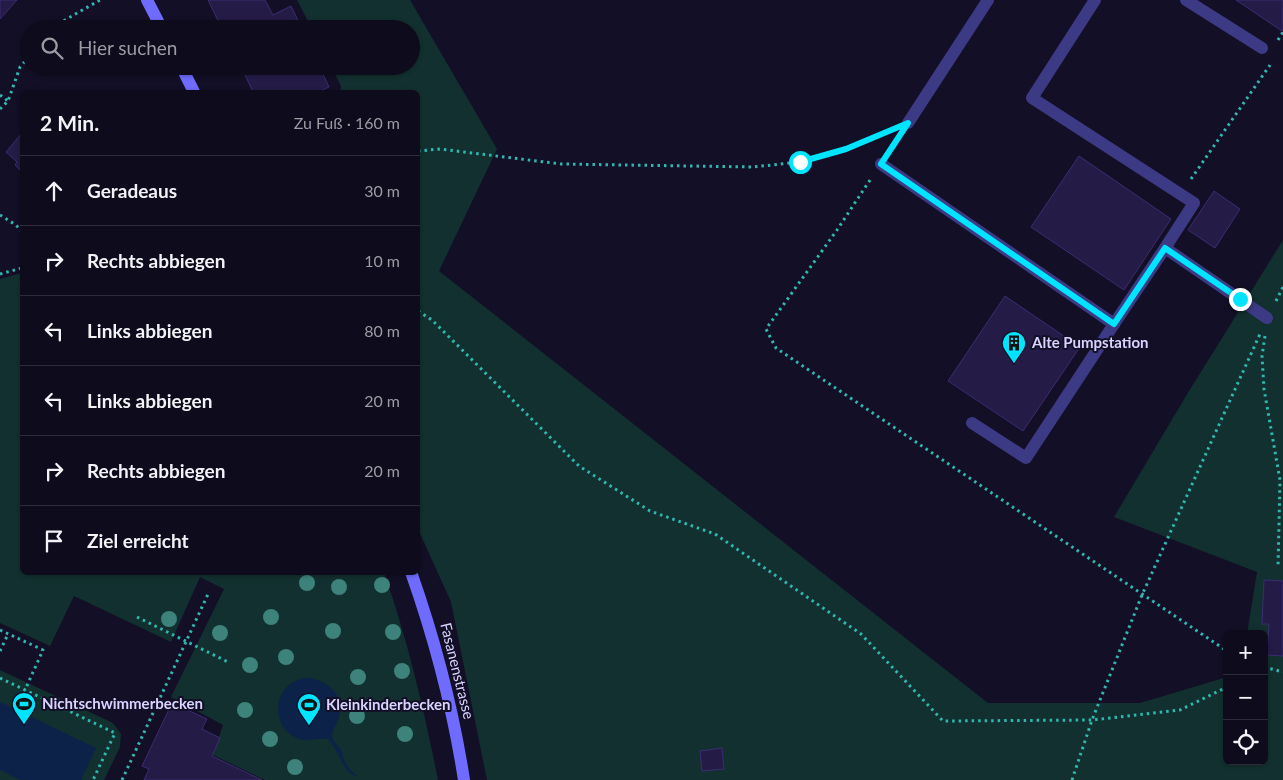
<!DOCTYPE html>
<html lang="de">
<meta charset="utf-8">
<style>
body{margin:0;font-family:Lato,sans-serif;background:#171425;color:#f1f3f6}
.controls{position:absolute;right:15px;bottom:15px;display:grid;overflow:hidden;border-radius:8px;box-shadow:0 1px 4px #0004}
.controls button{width:45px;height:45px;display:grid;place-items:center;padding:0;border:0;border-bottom:1px solid #2e2b3b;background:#0e0b1c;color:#f1f3f6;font:25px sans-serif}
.stop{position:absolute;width:15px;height:15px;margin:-11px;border:4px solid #00e5ff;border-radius:50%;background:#fff}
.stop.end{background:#00e5ff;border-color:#fff;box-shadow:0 1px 5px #0008}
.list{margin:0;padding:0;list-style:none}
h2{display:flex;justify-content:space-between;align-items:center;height:65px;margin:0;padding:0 20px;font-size:21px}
h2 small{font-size:16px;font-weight:400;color:#9b9ba3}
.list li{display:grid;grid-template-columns:32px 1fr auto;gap:15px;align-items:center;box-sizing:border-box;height:70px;padding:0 20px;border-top:1px solid #2e2b3b}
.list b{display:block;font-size:19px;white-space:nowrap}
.list em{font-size:16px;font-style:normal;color:#9b9ba3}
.icon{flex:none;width:28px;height:28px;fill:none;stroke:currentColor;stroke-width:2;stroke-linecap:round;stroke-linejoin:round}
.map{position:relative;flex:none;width:1283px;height:780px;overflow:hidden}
.search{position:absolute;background:#0e0b1c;box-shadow:0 1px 4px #0004;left:20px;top:20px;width:400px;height:55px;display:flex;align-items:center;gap:12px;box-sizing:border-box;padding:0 18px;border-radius:28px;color:#9b9ba3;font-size:19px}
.panel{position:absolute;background:#0e0b1c;box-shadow:0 1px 4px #0004;left:20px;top:90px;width:400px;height:485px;border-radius:8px}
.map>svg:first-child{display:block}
.green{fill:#12302f}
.water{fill:#0c2248}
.building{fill:#241b47;stroke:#3b2d73}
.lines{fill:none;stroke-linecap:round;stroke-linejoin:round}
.path{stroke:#2fb8b0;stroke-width:3;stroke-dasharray:2.5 4;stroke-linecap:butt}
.service{stroke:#3d3a85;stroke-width:12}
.secondary{stroke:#6f6bff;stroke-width:12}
.tree{fill:#3d827b}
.route{stroke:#00e5ff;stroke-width:6}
.labels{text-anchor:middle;stroke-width:4;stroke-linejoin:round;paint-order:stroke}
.poi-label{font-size:15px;font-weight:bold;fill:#d9d4ff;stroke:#130f26;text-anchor:start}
.street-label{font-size:15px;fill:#d9d4ff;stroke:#130f26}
</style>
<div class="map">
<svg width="1283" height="780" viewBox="0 0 1283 780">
<rect width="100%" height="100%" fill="#130f26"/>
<g class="green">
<path d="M 297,0 L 410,0 L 497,149 L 439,271 L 988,703 L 1140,703 L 1227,677 L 1227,761 L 1264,761 L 1264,634 L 1247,634 L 1257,572 L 1114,517 L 1189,391 L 1283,240 L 1283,780 L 487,780 L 451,602 L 418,529 L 418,92 L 340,92 L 341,86 L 331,66 L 411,66 L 411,29 L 312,29 Z"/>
<path d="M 22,273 L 22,572 L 384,573 C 408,640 424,710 438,780 L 265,780 L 213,755 L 223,725 L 171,697 L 224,589 L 200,577 L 171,642 L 74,596 L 50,646 L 0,623 L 0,279 Z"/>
<path d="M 0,670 L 113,723 L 121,734 L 120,747 L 104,780 L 0,780 Z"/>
</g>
<g class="water">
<path d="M 311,678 C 331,683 344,696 339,717 C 337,725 330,731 333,739 C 335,744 340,747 342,752 C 344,757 344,762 347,766 C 350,771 355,773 357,777 C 340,770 340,751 328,739 C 316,737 306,744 294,737 C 271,724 273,687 300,679 C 303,678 308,678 311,678 Z"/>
<path d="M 0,702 L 96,748 L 81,780 L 20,780 L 0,770 Z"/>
</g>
<g class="building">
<path d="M 0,0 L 17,0 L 0,19 Z"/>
<path d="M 208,0 L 265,0 L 273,15 L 291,6 L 302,29 L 222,29 Z"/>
<path d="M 1236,0 L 1283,0 L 1283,29 L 1282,31 Z"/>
<path d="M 241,66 L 319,66 L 329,87 L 318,92 L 253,92 Z"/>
<path d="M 22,133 L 22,172 L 15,165 L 17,162 L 6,152 Z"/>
<path d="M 1079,156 L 1171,219 L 1124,290 L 1031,227 Z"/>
<path d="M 1214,191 L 1240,209 L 1215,248 L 1188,230 Z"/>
<path d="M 1005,296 L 1080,347 L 1023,431 L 948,381 Z"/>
<path d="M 1264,580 L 1283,581 L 1283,656 L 1267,655 L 1269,624 L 1262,624 Z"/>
<path d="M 172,703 L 207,719 L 202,729 L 220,738 L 212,756 L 262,780 L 144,780 L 149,769 L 142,766 Z"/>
<path d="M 722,748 L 724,769 L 702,771 L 700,751 Z"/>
</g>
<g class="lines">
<g class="path">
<path d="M 54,29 L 58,24 L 100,0"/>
<path d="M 1278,40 L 1283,32"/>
<path d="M 0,95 L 8,101"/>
<path d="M 0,109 L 8,101 L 20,67 L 29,57"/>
<path d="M 890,149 L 898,138"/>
<path d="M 418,151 L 440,149 L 561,164 L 753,167 L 800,162 L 846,149 L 891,130"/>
<path d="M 1191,179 L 1270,65"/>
<path d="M 870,180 L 837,230 L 766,329 L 776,348 L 1227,651"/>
<path d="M 0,215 L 16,225 L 22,232"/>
<path d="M 0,274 L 22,268"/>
<path d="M 1276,301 L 1283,287"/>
<path d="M 418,311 L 432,320 L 579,466 L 650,511 L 715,534 L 861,634 L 943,721 L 1092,720 L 1180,710 L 1227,687"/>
<path d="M 1265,336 L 1262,356 L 1264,389 L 1280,480 L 1278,568"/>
<path d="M 137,617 L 230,663"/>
<path d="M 0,630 L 43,650 L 25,690"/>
<path d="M 0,651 L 8,634"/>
<path d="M 1264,667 L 1283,672"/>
<path d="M 0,678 L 115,733 L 93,780"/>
<path d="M 122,780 L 209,592"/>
<path d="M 1072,780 L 1092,720 L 1142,595 L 1260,334"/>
</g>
<g class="service">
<path d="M 1095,0 L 1032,98 L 1194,203 L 1165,248"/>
<path d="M 1186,0 L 1262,48"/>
<path d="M 908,123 L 988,0"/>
<path d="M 881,164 L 1114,324 L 1165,248 L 1267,318"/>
<path d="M 972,423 L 1026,458 L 1114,324"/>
</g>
<g class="secondary">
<path d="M 147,0 L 162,29"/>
<path d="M 181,66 L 194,92"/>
<path d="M 411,572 C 435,640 453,709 464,780"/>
</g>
</g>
<g class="tree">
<circle cx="307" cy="583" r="8"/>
<circle cx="382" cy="585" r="8"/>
<circle cx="339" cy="587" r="8"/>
<circle cx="271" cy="617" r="8"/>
<circle cx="169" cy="619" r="8"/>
<circle cx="333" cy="631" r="8"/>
<circle cx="393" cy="632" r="8"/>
<circle cx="220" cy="633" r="8"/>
<circle cx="286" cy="657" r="8"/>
<circle cx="250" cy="665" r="8"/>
<circle cx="402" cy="671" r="8"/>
<circle cx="358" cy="677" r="8"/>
<circle cx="245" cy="710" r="8"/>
<circle cx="357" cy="716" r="8"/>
<circle cx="405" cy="734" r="8"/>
<circle cx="270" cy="739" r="8"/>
<circle cx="295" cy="767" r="8"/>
</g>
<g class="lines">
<path class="route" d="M 800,162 L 846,149 L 908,123 L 881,164 L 1114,324 L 1165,248 L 1240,299"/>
</g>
<defs>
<g id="building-pin" transform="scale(1.25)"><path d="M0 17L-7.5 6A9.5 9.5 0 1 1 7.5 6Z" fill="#00e5ff" stroke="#130f26"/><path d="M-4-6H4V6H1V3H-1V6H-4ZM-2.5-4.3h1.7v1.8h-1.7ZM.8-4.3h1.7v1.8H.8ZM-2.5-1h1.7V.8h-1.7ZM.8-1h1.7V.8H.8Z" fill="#111"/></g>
<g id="stadium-pin" transform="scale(1.25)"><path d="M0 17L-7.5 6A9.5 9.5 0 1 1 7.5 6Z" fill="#00e5ff" stroke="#130f26"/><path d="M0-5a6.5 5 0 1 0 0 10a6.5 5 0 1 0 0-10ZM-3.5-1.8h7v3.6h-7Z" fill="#111"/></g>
</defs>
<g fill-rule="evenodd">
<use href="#building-pin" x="1014" y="343"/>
<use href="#stadium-pin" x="24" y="704"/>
<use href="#stadium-pin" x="309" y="705"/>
</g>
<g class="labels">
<g class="poi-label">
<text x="1032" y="348">Alte Pumpstation</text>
<text x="42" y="709">Nichtschwimmerbecken</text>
<text x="326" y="710">Kleinkinderbecken</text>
</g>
<g class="street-label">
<text transform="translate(457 671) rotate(76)" y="5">Fasanenstrasse</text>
</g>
</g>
</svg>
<div class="controls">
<button>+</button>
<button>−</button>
<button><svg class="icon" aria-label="locate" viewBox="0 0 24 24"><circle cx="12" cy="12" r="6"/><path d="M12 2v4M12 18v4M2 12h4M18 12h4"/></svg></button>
</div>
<div class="stop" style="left:800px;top:162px"></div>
<div class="stop end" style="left:1240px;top:299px"></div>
<div class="search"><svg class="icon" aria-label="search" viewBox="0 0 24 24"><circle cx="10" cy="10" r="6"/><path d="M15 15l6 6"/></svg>Hier suchen</div>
<section class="panel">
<h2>2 Min.<small>Zu Fuß · 160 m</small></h2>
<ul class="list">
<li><svg class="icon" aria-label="ahead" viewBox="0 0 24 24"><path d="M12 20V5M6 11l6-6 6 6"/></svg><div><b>Geradeaus</b></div><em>30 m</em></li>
<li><svg class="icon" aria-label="right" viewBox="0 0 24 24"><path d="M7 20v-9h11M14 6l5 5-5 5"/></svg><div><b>Rechts abbiegen</b></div><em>10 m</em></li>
<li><svg class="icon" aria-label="left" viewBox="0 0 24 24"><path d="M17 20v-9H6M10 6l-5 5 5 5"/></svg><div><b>Links abbiegen</b></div><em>80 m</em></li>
<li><svg class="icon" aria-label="left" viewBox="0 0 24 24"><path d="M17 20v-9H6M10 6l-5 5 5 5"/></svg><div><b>Links abbiegen</b></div><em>20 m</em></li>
<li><svg class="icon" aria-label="right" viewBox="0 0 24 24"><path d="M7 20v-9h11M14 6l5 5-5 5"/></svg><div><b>Rechts abbiegen</b></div><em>20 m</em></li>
<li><svg class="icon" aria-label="arrive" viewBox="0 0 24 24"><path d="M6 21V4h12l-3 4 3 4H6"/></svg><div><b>Ziel erreicht</b></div></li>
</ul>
</section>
</div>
